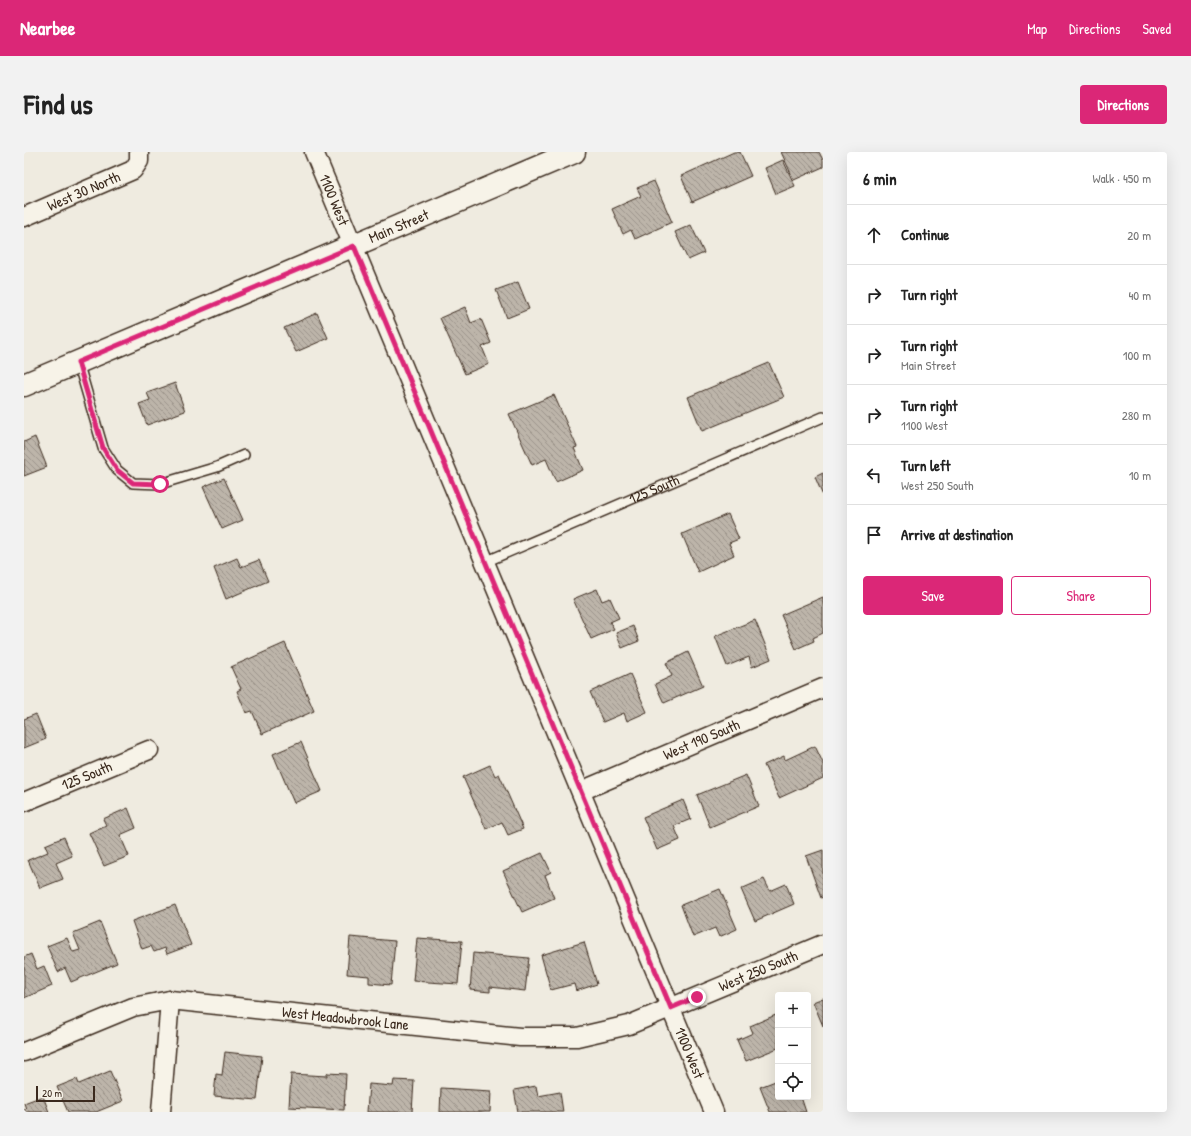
<!DOCTYPE html>
<meta charset="utf-8">
<style>
body{margin:0;font-family:"Patrick Hand",sans-serif;background:#f2f2f2;color:#222}
.controls{position:absolute;right:12px;bottom:12px;display:grid;overflow:hidden;border-radius:4px;box-shadow:0 4px 16px #0002}
.controls button{width:36px;height:36px;display:grid;place-items:center;padding:0;border:0;border-bottom:1px solid #e0e0e0;background:#fff;color:#222;font:20px sans-serif}
.scale{position:absolute;left:12px;bottom:10px;width:59px;box-sizing:border-box;padding-left:4px;border:2px solid #3b2a1e;border-top:0;font-size:11px;line-height:14px;white-space:nowrap;color:#3b2a1e;-webkit-text-stroke:3px #f7f3e8;paint-order:stroke}
.stop{position:absolute;width:12px;height:12px;margin:-9px;border:3px solid #db2777;border-radius:50%;background:#fff}
.stop.end{background:#db2777;border-color:#fff;box-shadow:0 1px 4px #0008}
.list{margin:0;padding:0;list-style:none}
h2{display:flex;justify-content:space-between;align-items:center;height:52px;margin:0;padding:0 16px;font-size:17px}
h2 small{font-size:13px;font-weight:400;color:#767676}
.list li{display:grid;grid-template-columns:26px 1fr auto;gap:12px;align-items:center;box-sizing:border-box;height:60px;padding:0 16px;border-top:1px solid #e0e0e0}
.list b{display:block;font-size:15px;white-space:nowrap}
.list p{margin:0;font-size:13px;white-space:nowrap;color:#767676}
.list em{font-size:13px;font-style:normal;color:#767676}
.actions{display:flex;gap:8px;padding:12px 16px}
.actions a{flex:1;padding:9px 0;border:1px solid #db2777;border-radius:4px;text-align:center;font-size:14px;color:#db2777}
.actions .main{background:#db2777;color:#fff}
.icon{flex:none;width:22px;height:22px;fill:none;stroke:currentColor;stroke-width:2;stroke-linecap:round;stroke-linejoin:round}
.map{position:relative;flex:none;width:799px;height:960px;overflow:hidden;border-radius:4px}
header{display:flex;align-items:center;gap:24px;box-sizing:border-box;height:56px;padding:0 20px;background:#db2777;color:#fff}
header strong{font-size:19px}
nav{display:flex;gap:22px;margin-inline-start:auto;font-size:14px}
.intro{display:flex;align-items:center;justify-content:space-between;box-sizing:border-box;height:96px;padding:0 24px}
h1{margin:0;font-size:28px}
.button{padding:10px 18px;border-radius:4px;background:#db2777;color:#fff;font-size:14px;font-weight:700}
main{display:flex;gap:24px;padding:0 24px}
aside{flex:1;background:#fff;border-radius:4px;box-shadow:0 4px 16px #0002}
.map>svg:first-child{display:block}
.building{fill:url(#building-back-hatch);stroke:#3b2a1e}
.lines{fill:none;stroke-linecap:round;stroke-linejoin:round}
.lane-casing{stroke:#3b2a1e;stroke-width:12}
.street-casing{stroke:#3b2a1e;stroke-width:21}
.secondary-casing{stroke:#3b2a1e;stroke-width:25}
.lane{stroke:#f7f3e8;stroke-width:9}
.street{stroke:#f7f3e8;stroke-width:18}
.secondary{stroke:#f7f3e8;stroke-width:22}
.route{stroke:#db2777;stroke-width:5}
.labels{text-anchor:middle;stroke-width:3;stroke-linejoin:round;paint-order:stroke}
.street-label{font-size:15px;fill:#3b2a1e;stroke:#f7f3e8}
</style>
<header>
<strong>Nearbee</strong>
<nav><a>Map</a><a>Directions</a><a>Saved</a></nav>
</header>
<div class="intro"><h1>Find us</h1><a class="button">Directions</a></div>
<main>
<div class="map">
<svg width="799" height="960" viewBox="0 0 799 960">
<defs>
<pattern id="building-back-hatch" width="6" height="6" patternUnits="userSpaceOnUse"><rect width="6" height="6" fill="#bdb5aa"/><path d="M-1 5l2 2M0 0l6 6M5-1l2 2" fill="none" stroke="#9b938a"/></pattern>
</defs>
<rect width="100%" height="100%" fill="#efebe0"/>
<filter id="ink" filterUnits="userSpaceOnUse"><feTurbulence type="fractalNoise" baseFrequency=".025" numOctaves="2"/><feDisplacementMap in="SourceGraphic" scale="8" xChannelSelector="R" yChannelSelector="G"/><feConvolveMatrix kernelMatrix="1 2 1 2 8 2 1 2 1" color-interpolation-filters="sRGB"/></filter>
<g filter="url(#ink)">
<g class="building">
<path d="M 710,0 L 716,0 L 727,24 L 668,50 L 657,24 Z"/>
<path d="M 757,0 L 795,0 L 799,8 L 799,15 L 770,28 Z"/>
<path d="M 759,8 L 771,34 L 752,42 L 741,16 Z"/>
<path d="M 630,29 L 648,70 L 611,87 L 607,78 L 599,82 L 588,57 L 617,44 L 613,36 Z"/>
<path d="M 667,73 L 680,101 L 664,108 L 651,80 Z"/>
<path d="M 494,130 L 505,157 L 483,166 L 472,138 Z"/>
<path d="M 441,155 L 447,171 L 457,167 L 467,191 L 458,195 L 465,212 L 441,222 L 416,166 Z"/>
<path d="M 293,161 L 304,186 L 272,200 L 260,176 Z"/>
<path d="M 745,211 L 760,245 L 678,279 L 664,245 Z"/>
<path d="M 151,231 L 161,259 L 123,273 L 115,252 L 126,248 L 123,241 Z"/>
<path d="M 530,243 L 553,295 L 550,296 L 559,318 L 532,330 L 522,307 L 508,313 L 485,262 Z"/>
<path d="M 11,285 L 23,315 L 0,324 L 0,290 Z"/>
<path d="M 799,321 L 799,344 L 791,325 Z"/>
<path d="M 200,326 L 219,368 L 198,377 L 179,335 Z"/>
<path d="M 704,362 L 715,387 L 705,391 L 710,403 L 674,420 L 658,382 Z"/>
<path d="M 213,406 L 217,415 L 235,408 L 244,429 L 202,447 L 190,416 Z"/>
<path d="M 573,437 L 578,449 L 586,446 L 595,466 L 586,470 L 590,477 L 567,487 L 549,447 Z"/>
<path d="M 799,445 L 799,481 L 789,486 L 790,489 L 772,497 L 757,463 Z"/>
<path d="M 731,468 L 747,507 L 728,515 L 725,505 L 703,514 L 691,484 Z"/>
<path d="M 609,474 L 615,489 L 598,496 L 592,481 Z"/>
<path d="M 261,491 L 290,559 L 238,582 L 228,559 L 222,561 L 213,539 L 217,537 L 207,515 Z"/>
<path d="M 664,500 L 679,534 L 640,551 L 631,532 L 648,524 L 642,511 Z"/>
<path d="M 606,522 L 623,560 L 603,569 L 600,561 L 579,570 L 566,540 Z"/>
<path d="M 12,562 L 22,587 L 0,596 L 0,567 Z"/>
<path d="M 277,590 L 298,639 L 270,651 L 249,602 Z"/>
<path d="M 791,594 L 799,611 L 799,626 L 755,646 L 740,613 L 760,604 L 761,608 Z"/>
<path d="M 466,613 L 471,624 L 475,622 L 499,677 L 484,683 L 478,670 L 462,677 L 439,625 Z"/>
<path d="M 722,623 L 735,654 L 686,675 L 673,643 Z"/>
<path d="M 659,648 L 667,667 L 650,674 L 656,688 L 633,698 L 619,665 Z"/>
<path d="M 104,656 L 112,676 L 96,683 L 105,704 L 80,714 L 65,681 L 82,673 L 79,667 Z"/>
<path d="M 40,685 L 48,704 L 32,711 L 39,727 L 16,736 L 4,708 L 24,700 L 21,693 Z"/>
<path d="M 799,698 L 799,745 L 797,746 L 782,704 Z"/>
<path d="M 518,701 L 527,720 L 521,723 L 530,746 L 498,760 L 479,719 Z"/>
<path d="M 740,727 L 746,739 L 762,732 L 770,752 L 731,769 L 717,737 Z"/>
<path d="M 696,737 L 713,777 L 695,785 L 691,776 L 669,785 L 657,753 Z"/>
<path d="M 151,753 L 167,793 L 143,802 L 141,796 L 130,800 L 127,794 L 118,797 L 108,769 Z"/>
<path d="M 76,770 L 93,811 L 47,830 L 41,816 L 34,820 L 23,794 L 43,786 L 49,800 L 56,798 L 49,781 Z"/>
<path d="M 326,785 L 371,789 L 367,833 L 345,831 L 345,824 L 323,822 Z"/>
<path d="M 393,786 L 438,789 L 434,832 L 389,829 Z"/>
<path d="M 560,790 L 573,832 L 552,839 L 550,832 L 527,838 L 517,803 Z"/>
<path d="M 449,801 L 505,806 L 501,839 L 466,835 L 466,840 L 446,838 Z"/>
<path d="M 7,802 L 13,817 L 20,814 L 28,834 L 0,846 L 0,805 Z"/>
<path d="M 799,846 L 799,874 L 789,850 Z"/>
<path d="M 754,862 L 754,896 L 722,909 L 713,888 L 729,881 L 726,874 Z"/>
<path d="M 201,900 L 238,904 L 233,948 L 190,944 L 192,922 L 198,923 Z"/>
<path d="M 86,919 L 99,949 L 72,960 L 44,960 L 33,935 L 53,927 L 55,932 Z"/>
<path d="M 303,921 L 322,922 L 320,958 L 265,955 L 267,922 L 303,924 Z"/>
<path d="M 370,928 L 390,929 L 388,960 L 343,960 L 345,932 L 369,934 Z"/>
<path d="M 754,928 L 754,945 L 777,945 L 782,960 L 746,960 L 736,935 Z"/>
<path d="M 512,934 L 514,944 L 536,940 L 539,960 L 494,960 L 490,938 Z"/>
<path d="M 417,936 L 467,939 L 466,960 L 416,960 Z"/>
<path d="M 19,944 L 25,960 L 0,960 L 0,957 L 2,957 L 0,951 Z"/>
</g>
<g class="lines">
<g class="lane-casing">
<g id="lane">
<path d="M 54,210 L 79,296 L 93,318 L 109,331 L 136,332 L 193,315 L 220,303"/>
<path id="s1" d="M 461,410 L 799,265"/>
</g>
</g>
<g class="street-casing">
<g id="street">
<path id="s2" d="M 290,0 L 690,960"/>
<path id="s3" d="M 0,65 L 109,18 L 115,9 L 115,0"/>
<path id="s4" d="M 557,639 L 799,536"/>
<path id="s5" d="M 0,650 L 125,598"/>
<path id="s6" d="M 0,900 L 109,855 L 146,848 L 496,885 L 553,885 L 605,873 L 799,792"/>
<path d="M 137,960 L 146,848"/>
</g>
</g>
<g class="secondary-casing">
<g id="secondary">
<path id="s7" d="M 0,233 L 550,0"/>
</g>
</g>
<use href="#lane" class="lane"/>
<use href="#street" class="street"/>
<use href="#secondary" class="secondary"/>
</g>
</g>
<g class="lines" filter="url(#ink)">
<path class="route" d="M 136,332 L 109,331 L 93,318 L 79,296 L 54,210 L 330,94 L 647,856 L 673,845"/>
</g>
<g class="labels">
<g class="street-label">
<text dy="5" stroke="none"><textPath href="#s3" startOffset="65">West 30 North</textPath></text>
<text dy="5" stroke="none"><textPath href="#s2" startOffset="52">1100 West</textPath></text>
<text dy="5" stroke="none"><textPath href="#s7" startOffset="407">Main Street</textPath></text>
<text dy="5" stroke="none"><textPath href="#s1" startOffset="184">125 South</textPath></text>
<text dy="5" stroke="none"><textPath href="#s4" startOffset="131">West 190 South</textPath></text>
<text dy="5" stroke="none"><textPath href="#s5" startOffset="68">125 South</textPath></text>
<text dy="5" stroke="none"><textPath href="#s6" startOffset="758">West 250 South</textPath></text>
<text dy="5" stroke="none"><textPath href="#s6" startOffset="332">West Meadowbrook Lane</textPath></text>
<text dy="5" stroke="none"><textPath href="#s2" startOffset="976">1100 West</textPath></text>
</g>
</g>
</svg>
<div class="controls">
<button>+</button>
<button>−</button>
<button><svg class="icon" aria-label="locate" viewBox="0 0 24 24"><circle cx="12" cy="12" r="6"/><path d="M12 2v4M12 18v4M2 12h4M18 12h4"/></svg></button>
</div>
<div class="scale">20 m</div>
<div class="stop" style="left:136px;top:332px"></div>
<div class="stop end" style="left:673px;top:845px"></div>
</div>
<aside>
<h2>6 min<small>Walk · 450 m</small></h2>
<ul class="list">
<li><svg class="icon" aria-label="ahead" viewBox="0 0 24 24"><path d="M12 20V5M6 11l6-6 6 6"/></svg><div><b>Continue</b></div><em>20 m</em></li>
<li><svg class="icon" aria-label="right" viewBox="0 0 24 24"><path d="M7 20v-9h11M14 6l5 5-5 5"/></svg><div><b>Turn right</b></div><em>40 m</em></li>
<li><svg class="icon" aria-label="right" viewBox="0 0 24 24"><path d="M7 20v-9h11M14 6l5 5-5 5"/></svg><div><b>Turn right</b><p>Main Street</p></div><em>100 m</em></li>
<li><svg class="icon" aria-label="right" viewBox="0 0 24 24"><path d="M7 20v-9h11M14 6l5 5-5 5"/></svg><div><b>Turn right</b><p>1100 West</p></div><em>280 m</em></li>
<li><svg class="icon" aria-label="left" viewBox="0 0 24 24"><path d="M17 20v-9H6M10 6l-5 5 5 5"/></svg><div><b>Turn left</b><p>West 250 South</p></div><em>10 m</em></li>
<li><svg class="icon" aria-label="arrive" viewBox="0 0 24 24"><path d="M6 21V4h12l-3 4 3 4H6"/></svg><div><b>Arrive at destination</b></div></li>
</ul>
<div class="actions"><a class="main">Save</a><a>Share</a></div>
</aside>
</main>
